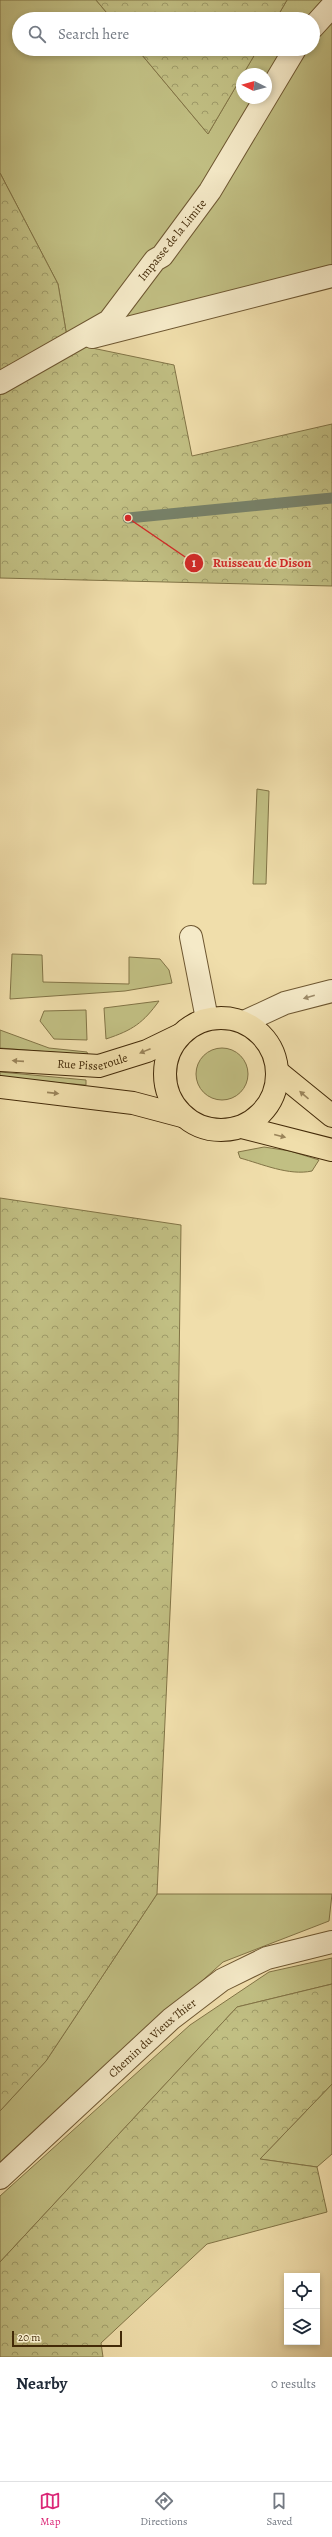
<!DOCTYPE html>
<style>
body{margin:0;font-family:Alegreya,serif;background:#f6f6f7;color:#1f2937}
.controls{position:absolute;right:12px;bottom:12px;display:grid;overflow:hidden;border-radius:0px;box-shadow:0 2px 6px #0003}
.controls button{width:36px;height:36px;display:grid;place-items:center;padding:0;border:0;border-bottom:1px solid #e0e1e3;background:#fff;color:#1f2937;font:20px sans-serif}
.compass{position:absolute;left:236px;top:68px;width:36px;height:36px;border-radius:50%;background:#fff;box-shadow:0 2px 6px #0003;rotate:276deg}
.scale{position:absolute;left:12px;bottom:10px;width:110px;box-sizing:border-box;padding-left:4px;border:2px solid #432a08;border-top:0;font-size:11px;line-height:14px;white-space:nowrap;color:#432a08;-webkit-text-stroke:3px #f5eac8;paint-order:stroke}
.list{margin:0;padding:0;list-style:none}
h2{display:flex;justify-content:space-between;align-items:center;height:52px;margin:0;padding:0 16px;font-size:17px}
h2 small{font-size:13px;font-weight:400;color:#747a83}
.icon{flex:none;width:22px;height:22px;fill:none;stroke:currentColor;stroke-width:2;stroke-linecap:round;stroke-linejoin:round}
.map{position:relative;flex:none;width:332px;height:2357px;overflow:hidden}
.search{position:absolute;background:#fff;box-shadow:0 2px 6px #0003;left:12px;right:12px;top:12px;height:44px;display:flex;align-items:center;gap:10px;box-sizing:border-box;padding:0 14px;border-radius:22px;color:#747a83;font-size:15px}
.sheet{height:124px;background:#fff}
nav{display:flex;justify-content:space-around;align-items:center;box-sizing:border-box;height:56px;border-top:1px solid #e0e1e3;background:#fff;font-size:11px;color:#747a83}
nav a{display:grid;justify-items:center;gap:2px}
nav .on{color:#db2777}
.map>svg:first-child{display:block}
.green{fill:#c1bf83;stroke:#827446}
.forest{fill:url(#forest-crowns);stroke:#827446}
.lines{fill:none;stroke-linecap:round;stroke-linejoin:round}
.stream{stroke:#77826a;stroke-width:11}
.minor-casing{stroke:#6e5731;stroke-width:24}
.major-casing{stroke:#432a08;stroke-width:24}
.minor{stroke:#f5eac8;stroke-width:22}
.major{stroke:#f0deab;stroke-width:22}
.oneway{fill:#9c8a68}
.oneway2{fill:#9a845a}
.labels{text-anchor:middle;stroke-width:3.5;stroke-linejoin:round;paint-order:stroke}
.street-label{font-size:12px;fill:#432a08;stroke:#f5eac8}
.leader{fill:none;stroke:#d62828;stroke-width:1.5}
.callout-dot{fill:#d62828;stroke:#f5eac8;stroke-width:1.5}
.mark-label{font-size:12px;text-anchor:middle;font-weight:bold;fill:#fff}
.callout-label{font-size:13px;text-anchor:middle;font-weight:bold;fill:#d62828;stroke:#f5eac8;stroke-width:3.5;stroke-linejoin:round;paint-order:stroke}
</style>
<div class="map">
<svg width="332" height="2357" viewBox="0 0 332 2357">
<defs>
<pattern id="forest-crowns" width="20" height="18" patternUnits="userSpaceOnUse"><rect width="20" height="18" fill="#c1bf83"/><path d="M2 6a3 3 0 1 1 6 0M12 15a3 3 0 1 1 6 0" fill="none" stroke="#9e9b69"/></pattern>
</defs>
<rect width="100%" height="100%" fill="#f0deab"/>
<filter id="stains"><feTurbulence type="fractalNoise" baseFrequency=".005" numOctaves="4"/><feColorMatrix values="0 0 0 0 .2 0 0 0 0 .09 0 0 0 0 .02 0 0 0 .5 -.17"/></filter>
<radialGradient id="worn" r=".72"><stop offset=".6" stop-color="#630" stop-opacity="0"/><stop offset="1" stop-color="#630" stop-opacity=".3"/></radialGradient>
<g class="green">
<path d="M 0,0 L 96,0 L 112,19 L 19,19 L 19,49 L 137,49 L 208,134 L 242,76 L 242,98 L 266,98 L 266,74 L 243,74 L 258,49 L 313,49 L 313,19 L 276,19 L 287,0 L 332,0 L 332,276 L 68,343 L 58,284 L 0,173 Z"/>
<path d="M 257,789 L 269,791 L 266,884 L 253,884 Z"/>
<path d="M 12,954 L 42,955 L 43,982 L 129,984 L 129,957 L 160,959 L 169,970 L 172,983 L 125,991 L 10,999 Z"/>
<path d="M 159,1001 C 143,1023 133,1030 106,1039 L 104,1008 Z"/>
<path d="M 86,1010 L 87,1040 L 54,1039 L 40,1021 L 44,1011 Z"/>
<path d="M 0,1030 L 49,1048 L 87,1052 L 88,1055 L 0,1048 Z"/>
<circle cx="222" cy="1074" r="26"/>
<path d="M 0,1072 L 86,1080 L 86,1085 L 0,1078 Z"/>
<path d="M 264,1147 L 290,1151 L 319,1160 L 312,1171 C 289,1176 262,1164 240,1158 L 238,1152 Z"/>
<path d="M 157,1894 L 332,1894 L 329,1921 L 223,1962 L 0,2162 L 0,2111 L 46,2061 Z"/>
<path d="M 332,1958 L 332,1984 L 237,2007 L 0,2262 L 0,2196 L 190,2025 L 269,1972 Z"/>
<path d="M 332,2084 L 332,2154 L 317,2167 L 260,2159 Z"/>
</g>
<g class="forest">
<path d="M 96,0 L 287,0 L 276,19 L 112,19 Z"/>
<path d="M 137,49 L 258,49 L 208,134 Z"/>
<path d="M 0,173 L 58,284 L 68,343 L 174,365 L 192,456 L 332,424 L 332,586 L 0,578 Z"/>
<path d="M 0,1198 L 181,1225 L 178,1440 L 157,1894 L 46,2061 L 0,2111 Z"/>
<path d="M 332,1984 L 332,2084 L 260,2159 L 317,2167 L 327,2212 L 207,2244 L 101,2343 L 103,2357 L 0,2357 L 0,2262 L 237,2007 Z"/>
</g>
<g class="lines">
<path class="stream" d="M 128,518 L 332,498"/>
<g class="minor-casing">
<g id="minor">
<path d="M 313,27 L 332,6"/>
<path d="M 92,337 L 332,276"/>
<path d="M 0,383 L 109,321 L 155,260 L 162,256 L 210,191 L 295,49"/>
<path d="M 191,937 L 207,1019"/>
<path d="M 244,1022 L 285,1003 L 332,991"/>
<path id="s1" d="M 0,2178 L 171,2019 L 222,1980 L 267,1958 L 332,1942"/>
</g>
</g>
<g class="major-casing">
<g id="major">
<circle cx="221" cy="1074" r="56"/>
<path id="s2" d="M 0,1060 L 99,1066 L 147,1051 L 180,1035"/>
<path d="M 278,1072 L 332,1116"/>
<path d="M 0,1087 L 133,1103 L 182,1116"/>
<path d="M 242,1127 L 332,1150"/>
</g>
</g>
<use href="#minor" class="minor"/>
<use href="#major" class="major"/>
</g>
<defs><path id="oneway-solid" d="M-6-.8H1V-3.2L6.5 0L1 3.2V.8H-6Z"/></defs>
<use class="oneway" href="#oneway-solid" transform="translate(309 997) rotate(164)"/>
<g class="oneway2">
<use href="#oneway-solid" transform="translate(145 1051) rotate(158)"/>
<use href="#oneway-solid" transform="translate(18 1061) rotate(-176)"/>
<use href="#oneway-solid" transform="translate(53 1093) rotate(6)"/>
<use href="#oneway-solid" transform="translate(304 1095) rotate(-139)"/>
<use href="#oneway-solid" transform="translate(280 1136) rotate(14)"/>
</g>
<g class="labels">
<g class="street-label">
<text transform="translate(172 240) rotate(-51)" y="4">Impasse de la Limite</text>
<text dy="4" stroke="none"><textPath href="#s2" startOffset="93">Rue Pisseroule</textPath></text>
<text dy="4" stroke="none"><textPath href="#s1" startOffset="207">Chemin du Vieux Thier</textPath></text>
</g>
</g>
<path class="leader" d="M128 518L194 563"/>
<g class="callout-dot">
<circle cx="128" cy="518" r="4"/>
<circle cx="194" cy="563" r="10"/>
</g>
<g class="mark-label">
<text x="194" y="567">1</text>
</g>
<g class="callout-label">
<text x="262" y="567">Ruisseau de Dison</text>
</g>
<rect width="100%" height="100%" filter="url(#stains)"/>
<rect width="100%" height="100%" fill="url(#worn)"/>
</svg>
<div class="controls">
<button><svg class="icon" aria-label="locate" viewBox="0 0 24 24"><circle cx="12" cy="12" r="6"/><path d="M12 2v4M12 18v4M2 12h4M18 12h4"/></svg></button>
<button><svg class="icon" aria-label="layers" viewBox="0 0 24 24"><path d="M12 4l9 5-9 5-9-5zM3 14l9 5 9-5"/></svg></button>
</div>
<svg class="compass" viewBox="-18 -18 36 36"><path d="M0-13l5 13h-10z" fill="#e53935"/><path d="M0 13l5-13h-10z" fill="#747a83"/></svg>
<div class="scale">20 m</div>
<div class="search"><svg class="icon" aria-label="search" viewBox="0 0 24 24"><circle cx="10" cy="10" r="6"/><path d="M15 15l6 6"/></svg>Search here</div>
</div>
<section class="sheet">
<h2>Nearby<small>0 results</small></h2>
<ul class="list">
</ul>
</section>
<nav>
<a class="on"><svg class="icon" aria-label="map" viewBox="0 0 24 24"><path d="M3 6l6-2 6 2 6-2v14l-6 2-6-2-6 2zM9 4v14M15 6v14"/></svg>Map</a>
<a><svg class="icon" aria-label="directions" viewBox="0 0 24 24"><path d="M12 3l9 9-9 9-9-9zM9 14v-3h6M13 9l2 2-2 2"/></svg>Directions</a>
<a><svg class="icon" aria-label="saved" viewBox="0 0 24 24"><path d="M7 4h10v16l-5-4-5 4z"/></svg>Saved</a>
</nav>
